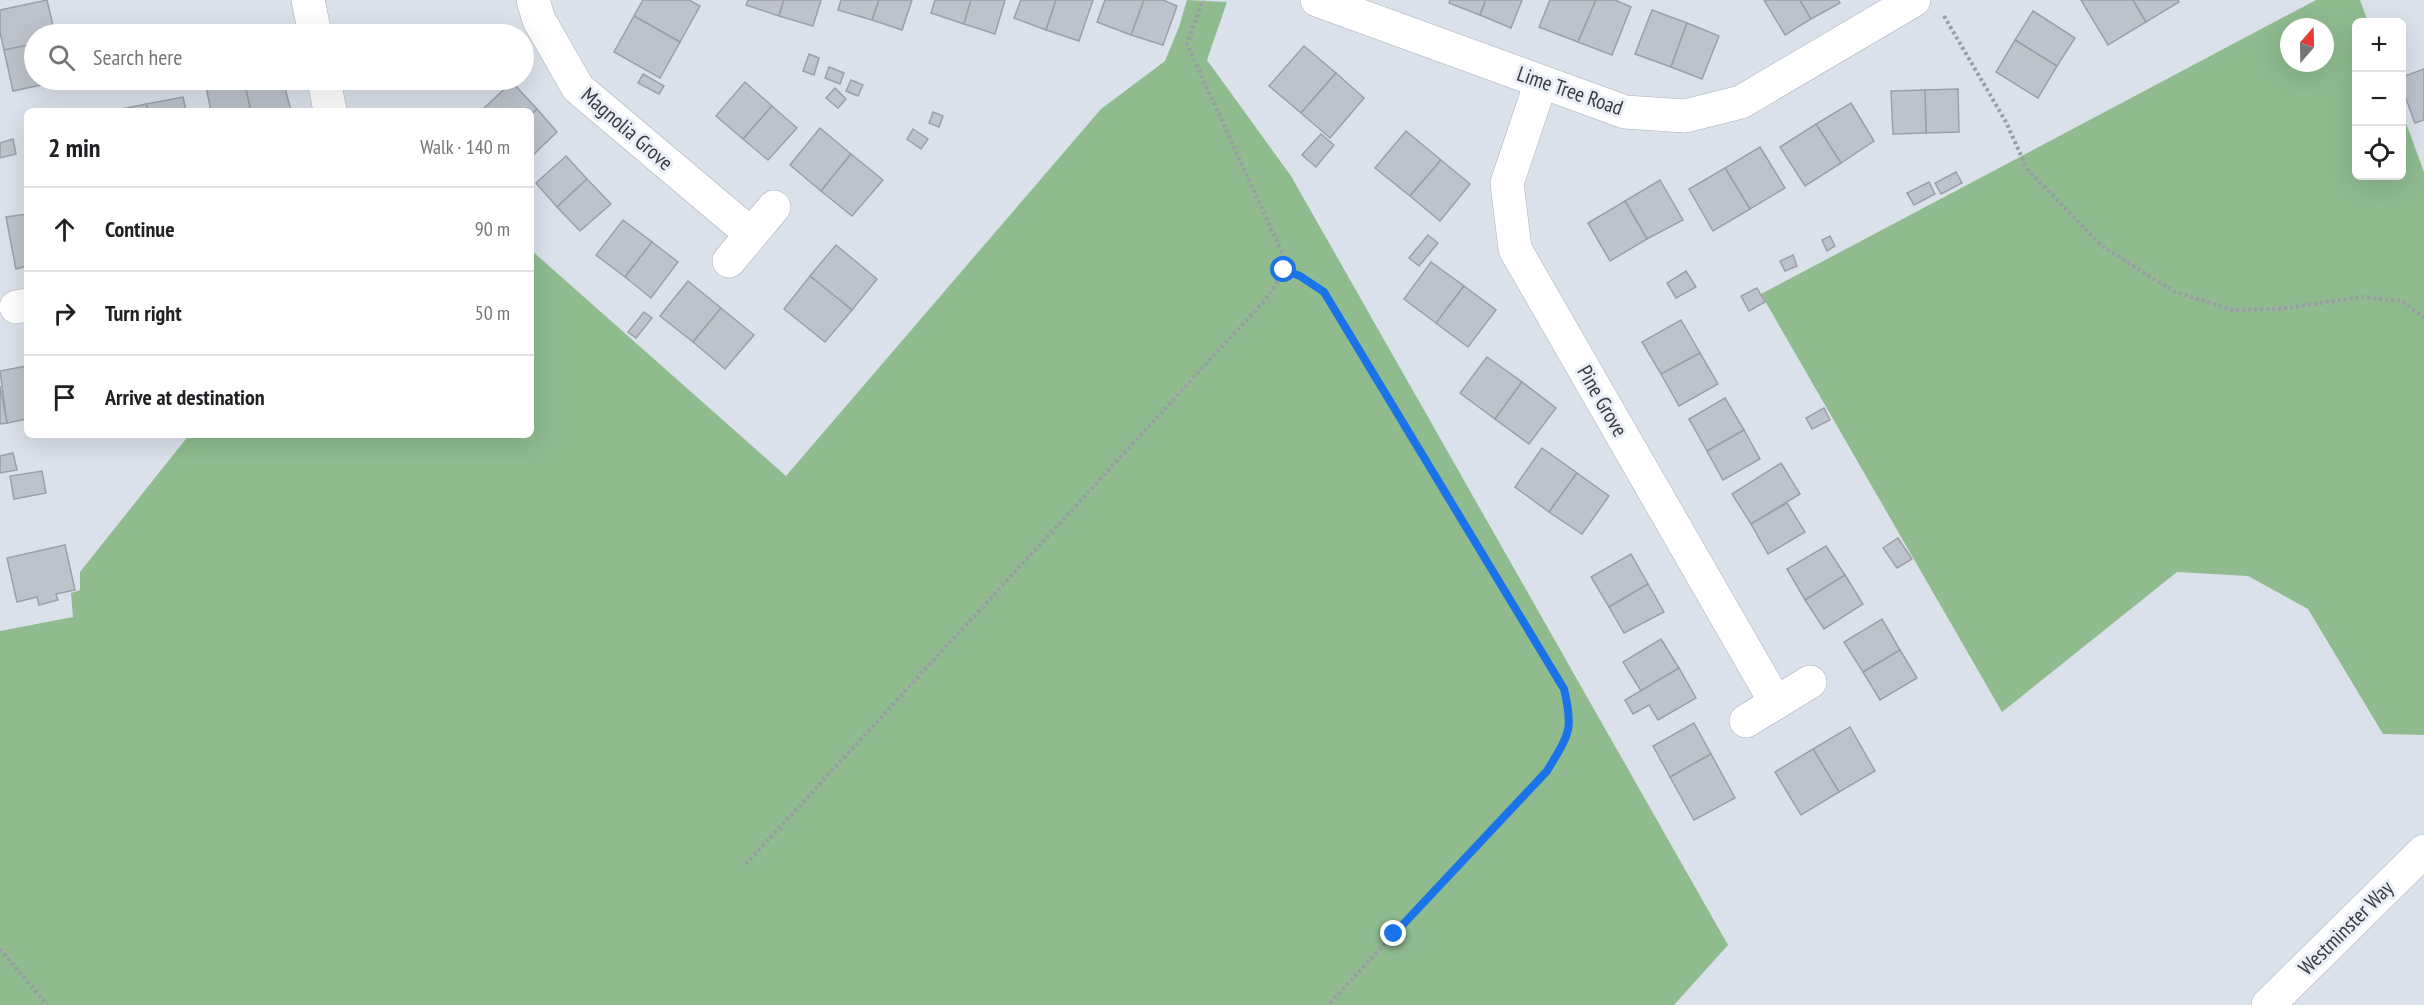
<!DOCTYPE html>
<meta charset="utf-8">
<style>
body{margin:0;font-family:"PT Sans Narrow",sans-serif;background:#f2f2f2;color:#202124}
.controls{position:absolute;right:18px;top:18px;display:grid;overflow:hidden;border-radius:9px;box-shadow:0 6px 24px #0002}
.controls button{width:54px;height:54px;display:grid;place-items:center;padding:0;border:0;border-bottom:2px solid #e0e0e0;background:#fff;color:#202124;font:30px sans-serif}
.compass{position:absolute;left:2280px;top:18px;width:54px;height:54px;border-radius:50%;background:#fff;box-shadow:0 6px 24px #0002;rotate:20deg}
.stop{position:absolute;width:18px;height:18px;margin:-14px;border:4px solid #1a73e8;border-radius:50%;background:#fff}
.stop.end{background:#1a73e8;border-color:#fff;box-shadow:0 2px 6px #0008}
.list{margin:0;padding:0;list-style:none}
h2{display:flex;justify-content:space-between;align-items:center;height:78px;margin:0;padding:0 24px;font-size:26px}
h2 small{font-size:20px;font-weight:400;color:#757577}
.list li{display:grid;grid-template-columns:39px 1fr auto;gap:18px;align-items:center;box-sizing:border-box;height:84px;padding:0 24px;border-top:2px solid #e0e0e0}
.list b{display:block;font-size:22px;white-space:nowrap}
.list em{font-size:20px;font-style:normal;color:#757577}
.icon{flex:none;width:33px;height:33px;fill:none;stroke:currentColor;stroke-width:2;stroke-linecap:round;stroke-linejoin:round}
.map{position:relative;flex:none;width:2424px;height:1005px;overflow:hidden}
.search{position:absolute;background:#fff;box-shadow:0 6px 24px #0002;left:24px;top:24px;width:510px;height:66px;display:flex;align-items:center;gap:15px;box-sizing:border-box;padding:0 21px;border-radius:33px;color:#757577;font-size:22px}
.panel{position:absolute;background:#fff;box-shadow:0 6px 24px #0002;left:24px;top:108px;width:510px;height:330px;border-radius:9px}
.map>svg:first-child{display:block}
.green{fill:#8fbb8f;fill-rule:evenodd}
.building{fill:#bdc2cb;stroke:#9ba0a8;stroke-width:1.5}
.lines{fill:none;stroke-linecap:round;stroke-linejoin:round}
.minor-casing{stroke:#abb1b9;stroke-width:34}
.path{stroke:#999da4;stroke-width:4;stroke-dasharray:3 3;stroke-linecap:butt}
.minor{stroke:#fff;stroke-width:33}
.route{stroke:#1a73e8;stroke-width:8}
.labels{text-anchor:middle;stroke-width:6;stroke-linejoin:round;paint-order:stroke}
.street-label{font-size:21px;fill:#393b3f;stroke:#e9eef7}
</style>
<div class="map">
<svg width="2424" height="1005" viewBox="0 0 2424 1005">
<rect width="100%" height="100%" fill="#dbe1ea"/>
<g class="green">
<path d="M 1187,0 L 1227,2 L 1207,60 L 1291,176 L 1728,945 L 1674,1005 L 0,1005 L 0,631 L 73,617 L 71,593 L 80,590 L 80,572 L 189,435 L 531,435 L 531,250 L 786,476 L 1101,109 L 1165,61 L 1179,27 Z"/>
<path d="M 2316,0 L 2360,0 L 2368,22 L 2356,22 L 2356,176 L 2402,176 L 2402,112 L 2424,172 L 2424,735 L 2383,734 L 2308,609 L 2248,576 L 2177,572 L 2002,712 L 1761,294 ZM 2289,27 L 2325,27 L 2325,63 L 2289,63 Z"/>
</g>
<g class="building">
<path d="M 47,0 L 55,34 L 34,34 L 34,44 L 4,50 L 0,32 L 0,10 Z"/>
<path d="M 643,0 L 689,0 L 700,6 L 680,42 L 634,16 Z"/>
<path d="M 748,0 L 784,0 L 779,16 L 746,5 Z"/>
<path d="M 784,0 L 821,0 L 813,26 L 779,16 Z"/>
<path d="M 841,0 L 879,0 L 872,20 L 838,10 Z"/>
<path d="M 879,0 L 912,0 L 902,30 L 872,20 Z"/>
<path d="M 935,0 L 971,0 L 964,24 L 931,13 Z"/>
<path d="M 971,0 L 1005,0 L 995,34 L 964,24 Z"/>
<path d="M 1021,0 L 1056,0 L 1046,30 L 1014,18 Z"/>
<path d="M 1056,0 L 1093,0 L 1079,41 L 1046,30 Z"/>
<path d="M 1105,0 L 1144,0 L 1131,35 L 1097,22 Z"/>
<path d="M 1144,0 L 1163,0 L 1177,6 L 1163,45 L 1131,35 Z"/>
<path d="M 1450,0 L 1486,0 L 1480,15 L 1449,3 Z"/>
<path d="M 1486,0 L 1522,0 L 1511,28 L 1480,15 Z"/>
<path d="M 1550,0 L 1596,0 L 1578,42 L 1539,27 Z"/>
<path d="M 1596,0 L 1615,0 L 1631,7 L 1612,55 L 1578,42 Z"/>
<path d="M 1764,0 L 1800,0 L 1811,19 L 1785,35 Z"/>
<path d="M 1800,0 L 1838,0 L 1840,3 L 1811,19 Z"/>
<path d="M 2081,0 L 2133,0 L 2146,22 L 2108,45 Z"/>
<path d="M 2133,0 L 2178,0 L 2179,2 L 2146,22 Z"/>
<path d="M 1652,10 L 1687,23 L 1671,67 L 1635,54 Z"/>
<path d="M 2033,11 L 2075,38 L 2057,66 L 2015,40 Z"/>
<path d="M 634,16 L 680,42 L 660,78 L 614,52 Z"/>
<path d="M 1687,23 L 1719,36 L 1702,79 L 1671,67 Z"/>
<path d="M 478,28 L 479,34 L 457,34 L 456,32 Z"/>
<path d="M 447,29 L 448,34 L 422,34 Z"/>
<path d="M 2015,40 L 2057,66 L 2038,98 L 1996,72 Z"/>
<path d="M 34,44 L 34,80 L 65,80 L 13,91 L 4,50 Z"/>
<path d="M 1304,46 L 1336,73 L 1301,113 L 1269,86 Z"/>
<path d="M 809,54 L 819,58 L 814,75 L 803,71 Z"/>
<path d="M 829,67 L 844,73 L 840,84 L 825,78 Z"/>
<path d="M 2424,69 L 2424,120 L 2415,123 L 2402,88 L 2402,77 Z"/>
<path d="M 1336,73 L 1364,98 L 1330,138 L 1301,113 Z"/>
<path d="M 643,74 L 664,86 L 659,94 L 638,83 Z"/>
<path d="M 217,80 L 244,80 L 251,111 L 211,111 L 205,82 Z"/>
<path d="M 244,80 L 283,80 L 291,111 L 251,111 Z"/>
<path d="M 358,80 L 368,80 L 370,86 L 360,88 Z"/>
<path d="M 382,80 L 415,80 L 383,87 Z"/>
<path d="M 851,80 L 863,85 L 858,96 L 846,91 Z"/>
<path d="M 512,82 L 537,109 L 531,115 L 531,111 L 481,111 Z"/>
<path d="M 745,82 L 772,106 L 743,139 L 716,116 Z"/>
<path d="M 835,88 L 846,99 L 838,108 L 826,98 Z"/>
<path d="M 1958,89 L 1959,132 L 1926,133 L 1925,90 Z"/>
<path d="M 1925,90 L 1926,133 L 1893,134 L 1891,91 Z"/>
<path d="M 183,97 L 186,111 L 148,111 L 146,104 Z"/>
<path d="M 1851,103 L 1874,141 L 1841,163 L 1816,124 Z"/>
<path d="M 146,104 L 148,111 L 111,111 Z"/>
<path d="M 772,106 L 797,128 L 768,160 L 743,139 Z"/>
<path d="M 537,109 L 557,132 L 531,157 L 531,115 Z"/>
<path d="M 933,112 L 943,116 L 939,127 L 929,123 Z"/>
<path d="M 1816,124 L 1841,163 L 1805,186 L 1780,147 Z"/>
<path d="M 820,128 L 851,154 L 821,191 L 790,165 Z"/>
<path d="M 913,129 L 928,139 L 921,149 L 907,139 Z"/>
<path d="M 1406,131 L 1441,160 L 1410,196 L 1375,168 Z"/>
<path d="M 1321,134 L 1334,145 L 1316,167 L 1302,155 Z"/>
<path d="M 13,139 L 16,154 L 0,158 L 0,143 Z"/>
<path d="M 1760,147 L 1785,188 L 1750,209 L 1725,168 Z"/>
<path d="M 851,154 L 883,180 L 852,216 L 821,191 Z"/>
<path d="M 566,156 L 587,179 L 557,207 L 536,183 Z"/>
<path d="M 1441,160 L 1470,184 L 1440,221 L 1410,196 Z"/>
<path d="M 1725,168 L 1750,209 L 1713,231 L 1689,189 Z"/>
<path d="M 1956,172 L 1962,183 L 1941,194 L 1935,183 Z"/>
<path d="M 587,179 L 611,204 L 580,231 L 557,207 Z"/>
<path d="M 1660,180 L 1683,220 L 1647,239 L 1625,201 Z"/>
<path d="M 1929,182 L 1935,194 L 1914,205 L 1907,193 Z"/>
<path d="M 1625,201 L 1647,239 L 1610,261 L 1588,223 Z"/>
<path d="M 27,214 L 27,266 L 16,269 L 6,217 Z"/>
<path d="M 623,220 L 652,242 L 625,277 L 596,255 Z"/>
<path d="M 1428,235 L 1438,243 L 1419,266 L 1409,258 Z"/>
<path d="M 1830,236 L 1835,246 L 1827,251 L 1822,240 Z"/>
<path d="M 652,242 L 678,262 L 651,298 L 625,277 Z"/>
<path d="M 836,245 L 877,279 L 852,310 L 810,276 Z"/>
<path d="M 1793,255 L 1797,266 L 1785,271 L 1780,261 Z"/>
<path d="M 1431,262 L 1464,286 L 1436,323 L 1404,299 Z"/>
<path d="M 1686,271 L 1696,287 L 1676,298 L 1667,283 Z"/>
<path d="M 810,276 L 852,310 L 825,342 L 784,309 Z"/>
<path d="M 688,281 L 721,308 L 693,342 L 660,316 Z"/>
<path d="M 1464,286 L 1496,310 L 1468,347 L 1436,323 Z"/>
<path d="M 1757,288 L 1765,302 L 1749,311 L 1741,296 Z"/>
<path d="M 721,308 L 754,335 L 725,369 L 693,342 Z"/>
<path d="M 644,312 L 652,318 L 636,338 L 628,332 Z"/>
<path d="M 1681,320 L 1700,353 L 1661,374 L 1642,342 Z"/>
<path d="M 1700,353 L 1718,384 L 1679,406 L 1661,374 Z"/>
<path d="M 1487,357 L 1522,382 L 1495,419 L 1460,393 Z"/>
<path d="M 27,366 L 27,419 L 7,423 L 0,371 Z"/>
<path d="M 1522,382 L 1556,408 L 1529,444 L 1495,419 Z"/>
<path d="M 0,386 L 7,423 L 0,424 Z"/>
<path d="M 1725,398 L 1744,430 L 1707,451 L 1689,419 Z"/>
<path d="M 1824,408 L 1830,420 L 1812,429 L 1806,418 Z"/>
<path d="M 1744,430 L 1760,459 L 1723,480 L 1707,451 Z"/>
<path d="M 1542,448 L 1577,473 L 1549,512 L 1515,487 Z"/>
<path d="M 13,453 L 17,470 L 0,473 L 0,456 Z"/>
<path d="M 1781,463 L 1800,494 L 1751,524 L 1732,494 Z"/>
<path d="M 42,471 L 46,493 L 14,499 L 10,476 Z"/>
<path d="M 1577,473 L 1609,496 L 1582,534 L 1549,512 Z"/>
<path d="M 1787,503 L 1805,532 L 1768,554 L 1751,524 Z"/>
<path d="M 1898,538 L 1912,559 L 1897,568 L 1883,548 Z"/>
<path d="M 65,545 L 75,590 L 56,594 L 58,600 L 39,605 L 37,597 L 17,602 L 7,558 Z"/>
<path d="M 1826,546 L 1845,575 L 1805,600 L 1787,569 Z"/>
<path d="M 1631,554 L 1648,584 L 1609,607 L 1591,577 Z"/>
<path d="M 1845,575 L 1863,604 L 1824,629 L 1805,600 Z"/>
<path d="M 1648,584 L 1664,612 L 1624,633 L 1609,607 Z"/>
<path d="M 1882,619 L 1900,650 L 1863,672 L 1844,642 Z"/>
<path d="M 1661,639 L 1679,668 L 1641,691 L 1623,662 Z"/>
<path d="M 1900,650 L 1917,678 L 1880,700 L 1863,672 Z"/>
<path d="M 1679,668 L 1696,698 L 1658,720 L 1649,705 L 1633,714 L 1625,700 Z"/>
<path d="M 1694,723 L 1711,754 L 1670,777 L 1653,746 Z"/>
<path d="M 1850,727 L 1875,771 L 1839,792 L 1813,749 Z"/>
<path d="M 1813,749 L 1839,792 L 1801,815 L 1775,772 Z"/>
<path d="M 1711,754 L 1735,798 L 1694,820 L 1670,777 Z"/>
</g>
<g class="lines">
<g class="minor-casing">
<g id="minor">
<path d="M 308,0 L 315,34"/>
<path d="M 533,0 L 539,20 L 578,88 L 751,234"/>
<path d="M 1317,0 L 1625,112 L 1685,116 L 1741,102 L 1914,0"/>
<path d="M 324,80 L 330,111"/>
<path d="M 1541,82 L 1507,183 L 1515,249 L 1776,703"/>
<path d="M 729,261 L 774,207"/>
<path d="M 16,307 L 27,305"/>
<path d="M 1746,721 L 1810,682"/>
<path d="M 2268,1005 L 2424,851"/>
</g>
</g>
<g class="path">
<path d="M 1944,16 L 2006,122 L 2027,169 L 2102,246 L 2173,291 L 2232,310 L 2280,309 L 2362,297 L 2402,301 L 2424,318"/>
<path d="M 1284,271 L 1300,276 L 1325,292 L 1564,689 C 1574,731 1569,734 1547,771 L 1328,1005"/>
<path d="M 746,864 L 1265,300 L 1288,266 L 1187,44 L 1203,0"/>
<path d="M 0,949 L 47,1005"/>
</g>
<use href="#minor" class="minor"/>
</g>
<g class="lines">
<path class="route" d="M 1284,270 L 1300,276 L 1324,292 L 1564,689 C 1574,731 1569,734 1547,771 L 1394,934"/>
</g>
<g class="labels">
<g class="street-label">
<text transform="translate(1570 91) rotate(19)" y="7">Lime Tree Road</text>
<text transform="translate(627 129) rotate(41)" y="7">Magnolia Grove</text>
<text transform="translate(1602 401) rotate(60)" y="7">Pine Grove</text>
<text transform="translate(2346 928) rotate(-45)" y="7">Westminster Way</text>
</g>
</g>
</svg>
<div class="controls">
<button>+</button>
<button>−</button>
<button><svg class="icon" aria-label="locate" viewBox="0 0 24 24"><circle cx="12" cy="12" r="6"/><path d="M12 2v4M12 18v4M2 12h4M18 12h4"/></svg></button>
</div>
<svg class="compass" viewBox="-18 -18 36 36"><path d="M0-13l5 13h-10z" fill="#e53935"/><path d="M0 13l5-13h-10z" fill="#757577"/></svg>
<div class="stop" style="left:1284px;top:270px"></div>
<div class="stop end" style="left:1394px;top:934px"></div>
<div class="search"><svg class="icon" aria-label="search" viewBox="0 0 24 24"><circle cx="10" cy="10" r="6"/><path d="M15 15l6 6"/></svg>Search here</div>
<section class="panel">
<h2>2 min<small>Walk · 140 m</small></h2>
<ul class="list">
<li><svg class="icon" aria-label="ahead" viewBox="0 0 24 24"><path d="M12 20V5M6 11l6-6 6 6"/></svg><div><b>Continue</b></div><em>90 m</em></li>
<li><svg class="icon" aria-label="right" viewBox="0 0 24 24"><path d="M7 20v-9h11M14 6l5 5-5 5"/></svg><div><b>Turn right</b></div><em>50 m</em></li>
<li><svg class="icon" aria-label="arrive" viewBox="0 0 24 24"><path d="M6 21V4h12l-3 4 3 4H6"/></svg><div><b>Arrive at destination</b></div></li>
</ul>
</section>
</div>
